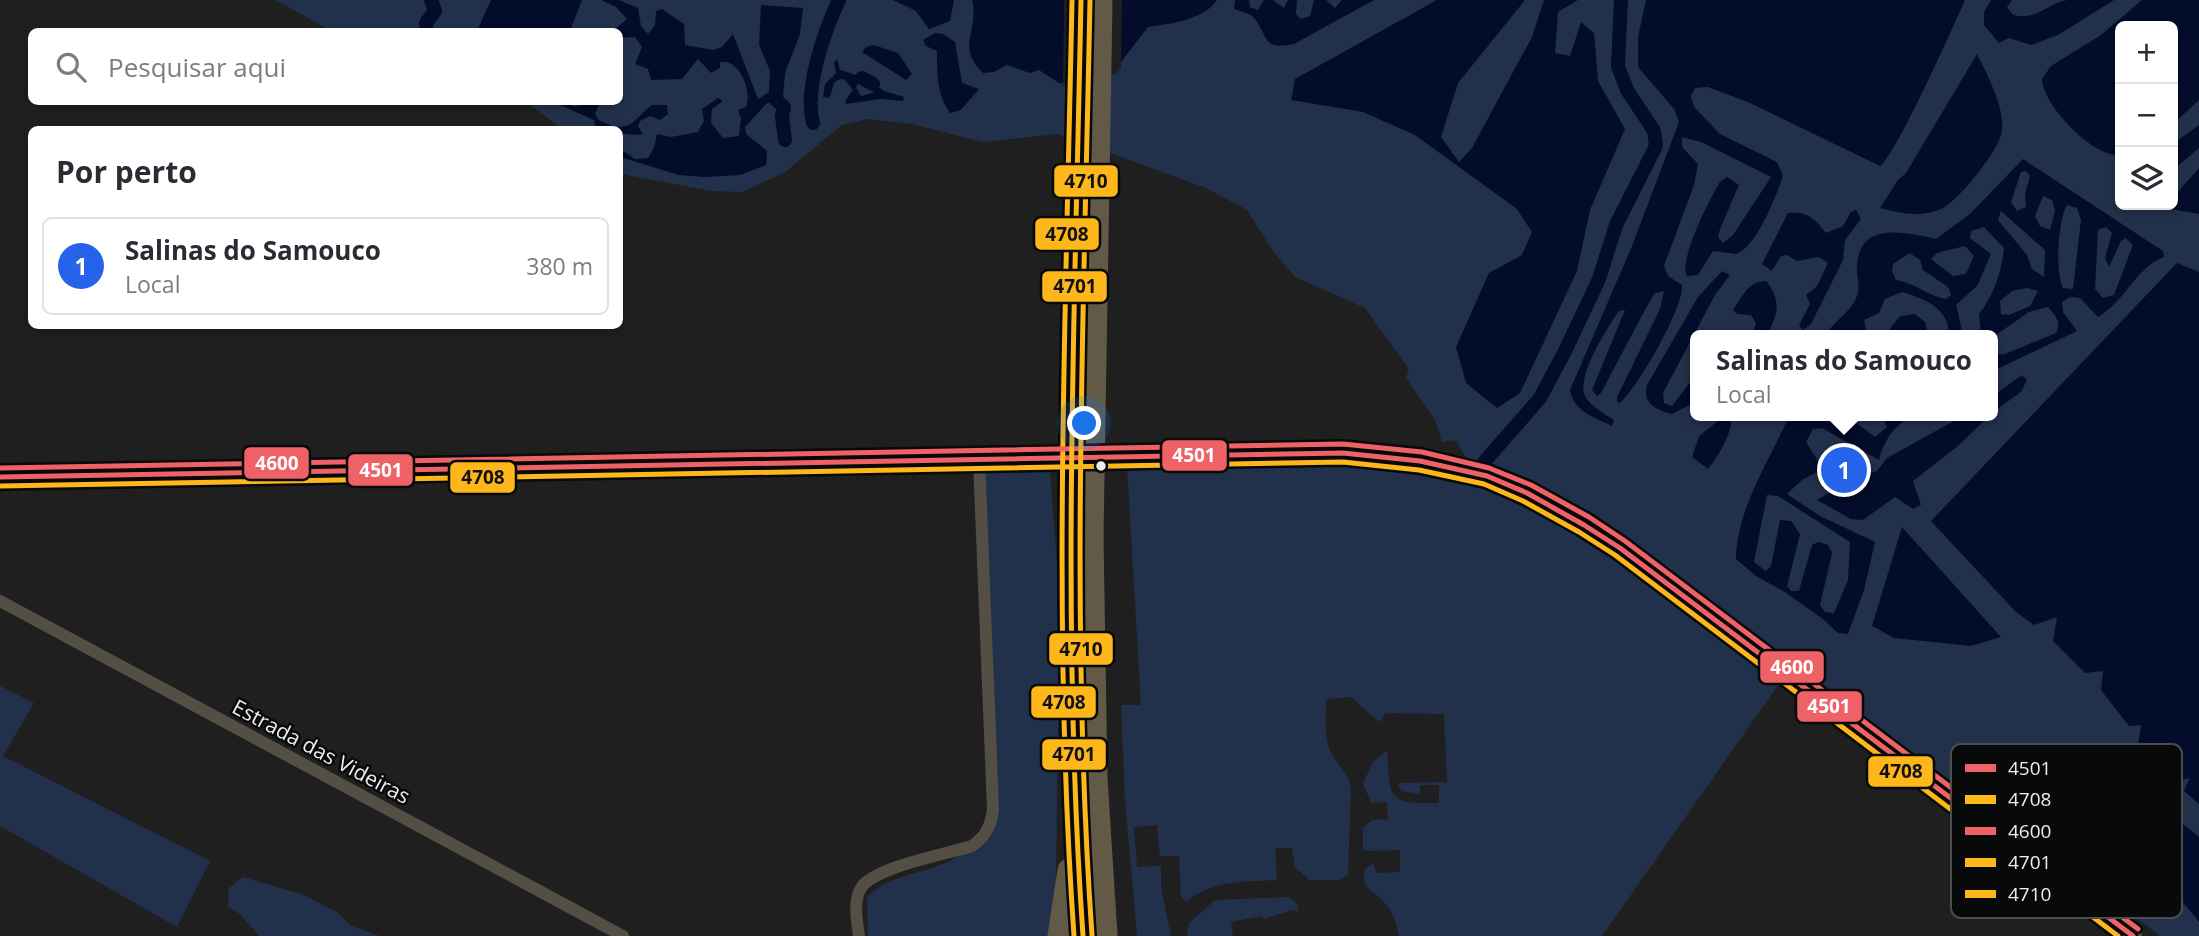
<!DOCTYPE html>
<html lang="pt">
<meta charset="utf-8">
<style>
body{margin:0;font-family:"Open Sans",sans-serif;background:#f7f7f7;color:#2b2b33}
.controls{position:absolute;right:21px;top:21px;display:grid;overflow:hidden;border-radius:10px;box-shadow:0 4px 10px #0003}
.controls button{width:63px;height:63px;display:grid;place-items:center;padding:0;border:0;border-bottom:2px solid #e1e1e2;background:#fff;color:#2b2b33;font:35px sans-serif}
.you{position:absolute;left:1085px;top:424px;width:24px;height:24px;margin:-18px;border:5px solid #fff;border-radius:50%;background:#1a73e8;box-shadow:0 0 0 10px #1a73e833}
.badge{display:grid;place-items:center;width:46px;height:46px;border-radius:50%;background:#2563eb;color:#fff;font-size:23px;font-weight:700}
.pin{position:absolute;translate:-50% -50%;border:4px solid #fff;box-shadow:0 2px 7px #0006}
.popup{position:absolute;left:1690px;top:330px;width:308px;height:91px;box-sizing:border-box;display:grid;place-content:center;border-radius:10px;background:#fff;filter:drop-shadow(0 2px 5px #0005);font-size:23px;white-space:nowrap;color:#7c7c81}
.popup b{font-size:26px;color:#2b2b33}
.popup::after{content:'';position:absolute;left:50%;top:100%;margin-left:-14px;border:14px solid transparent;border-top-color:#fff}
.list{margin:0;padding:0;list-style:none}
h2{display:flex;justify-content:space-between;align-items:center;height:91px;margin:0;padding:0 28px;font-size:30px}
h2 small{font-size:23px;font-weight:400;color:#7c7c81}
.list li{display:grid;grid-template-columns:46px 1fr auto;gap:21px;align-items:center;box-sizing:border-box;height:98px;margin:0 14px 14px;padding:0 14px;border:2px solid #e1e1e2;border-radius:10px}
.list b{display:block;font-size:26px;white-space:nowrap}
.list p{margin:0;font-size:23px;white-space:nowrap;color:#7c7c81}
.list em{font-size:23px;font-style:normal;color:#7c7c81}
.icon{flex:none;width:38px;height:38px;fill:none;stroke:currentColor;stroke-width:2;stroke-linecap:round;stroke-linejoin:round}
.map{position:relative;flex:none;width:2199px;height:936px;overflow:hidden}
.search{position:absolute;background:#fff;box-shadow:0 4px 10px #0003;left:28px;top:28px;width:595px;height:77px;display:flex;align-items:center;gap:18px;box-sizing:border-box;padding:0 24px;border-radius:10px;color:#7c7c81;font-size:26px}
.panel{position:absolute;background:#fff;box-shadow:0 4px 10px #0003;left:28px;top:126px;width:595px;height:203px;border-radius:10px}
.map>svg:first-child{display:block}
.green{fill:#22314b;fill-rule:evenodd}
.water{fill:#030c2a;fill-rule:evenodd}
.pier{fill:#1f1f20}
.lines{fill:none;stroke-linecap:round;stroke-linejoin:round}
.canal{stroke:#030c2a;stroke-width:14}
.minor{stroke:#534f44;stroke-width:12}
.secondary{stroke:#554f41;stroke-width:18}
.motorway{stroke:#625a47;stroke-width:23}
.motorway-bridge{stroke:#625a47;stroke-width:23}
.bus-1-casing{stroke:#080909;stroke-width:10}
.bus-2-casing{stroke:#080909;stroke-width:10}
.bus-3-casing{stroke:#080909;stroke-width:10}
.bus-4-casing{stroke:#080909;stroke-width:10}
.bus-5-casing{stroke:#080909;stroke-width:10}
.bus-1{stroke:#ee6267;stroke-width:5}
.bus-2{stroke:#fdb71a;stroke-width:5}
.bus-3{stroke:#ee6267;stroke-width:5}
.bus-4{stroke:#fdb71a;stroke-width:5}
.bus-5{stroke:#fdb71a;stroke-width:5}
.bus-dot{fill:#ecedee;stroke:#080909;stroke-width:2.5}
.labels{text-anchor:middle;stroke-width:5;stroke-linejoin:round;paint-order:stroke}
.street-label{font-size:21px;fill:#ecedee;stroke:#080909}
.key{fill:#080909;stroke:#4c4d4e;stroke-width:2}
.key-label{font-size:19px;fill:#ecedee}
.line-badge{stroke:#080909;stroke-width:2.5}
.badge-label{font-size:19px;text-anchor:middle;font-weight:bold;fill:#fff}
.pale-badge-label{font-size:19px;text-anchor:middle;font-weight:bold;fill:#111}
</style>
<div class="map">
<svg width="2199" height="936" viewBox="0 0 2199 936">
<rect width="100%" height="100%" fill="#1f1f20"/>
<g class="green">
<path d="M 276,0 L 2199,0 L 2199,936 L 2160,936 L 2033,839 L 1855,713 L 1612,533 L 1563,501 L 1510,475 L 1469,464 L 1456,440 L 1442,442 L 1435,420 L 1406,378 L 1409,369 L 1365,308 L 1295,277 L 1273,251 L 1247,210 L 1206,188 L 1058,134 L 983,142 L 912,124 L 867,119 L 842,125 L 785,172 L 742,192 L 712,191 L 620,174 L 620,130 L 562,129 L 526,102 L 620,102 L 620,32 L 331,31 ZM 2120,26 L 2173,26 L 2173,205 L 2120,205 ZM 1695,335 L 1993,335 L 1993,416 L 1695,416 Z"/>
<path d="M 1049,458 L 1060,603 L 1055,936 L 868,936 L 867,897 C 888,875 918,875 945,863 C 964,855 978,840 991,824 L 979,460 Z"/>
<path d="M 1317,461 L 1467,482 L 1547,517 L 1631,571 L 1781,681 L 1602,936 L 1399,936 C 1396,924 1394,913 1385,903 C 1375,892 1362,889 1364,871 L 1373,863 L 1376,873 L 1400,872 L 1400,850 L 1366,851 L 1363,848 L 1363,828 L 1372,820 L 1388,819 L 1387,802 L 1371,803 L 1363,783 L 1373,762 L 1387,751 C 1390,800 1387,804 1439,803 L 1439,785 L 1420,785 L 1420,794 L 1401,791 L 1398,783 L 1447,782 L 1444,714 L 1386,713 L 1379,722 L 1351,697 L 1326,699 C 1326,718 1323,737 1332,755 C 1340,768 1349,774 1351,789 L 1348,875 L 1339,880 L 1309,880 L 1295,867 L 1292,848 L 1275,848 L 1277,880 C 1243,882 1213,880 1186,902 L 1181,897 L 1179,856 L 1160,856 L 1157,825 L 1134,827 L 1137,867 L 1161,866 L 1161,887 L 1171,936 L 1137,936 L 1125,799 L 1121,705 L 1141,705 L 1127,466 Z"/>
<path d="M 0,686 L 34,703 L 3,756 L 210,861 L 177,927 L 0,826 Z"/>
<path d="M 243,877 L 304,895 L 338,913 L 351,926 L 380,936 L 259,936 L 240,914 L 228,907 L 229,888 Z"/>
<path d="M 1289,897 L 1297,904 L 1299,912 L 1293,910 L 1263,919 L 1262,916 L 1231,922 L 1233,936 L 1187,936 L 1189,923 L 1215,900 Z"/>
</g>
<g class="water">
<path d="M 491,0 L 582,0 L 570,31 L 477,31 Z"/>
<path d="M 601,0 L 619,0 L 638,8 L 641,26 L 648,34 L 655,25 L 656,11 L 662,9 L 684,24 L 685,45 L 713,50 L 722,47 L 733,34 L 758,99 L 769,92 L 770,71 L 759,45 L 761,5 L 803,8 L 800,34 L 785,73 L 783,97 L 766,104 L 745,127 L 746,134 L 767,151 L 766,165 L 740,175 L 705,177 L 679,175 L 620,157 L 620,149 L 635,159 L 648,158 L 654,148 L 657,134 L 671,137 L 698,132 L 704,121 L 702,109 L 718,98 L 723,101 L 712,109 L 711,123 L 723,138 L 739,136 L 741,119 L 738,110 L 746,107 C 752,92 742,67 727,62 L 720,62 L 720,68 L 711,73 L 698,59 L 682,79 L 651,80 L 648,69 L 635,64 L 642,47 L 635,37 L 620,38 L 620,32 L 600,31 L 606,28 L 615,29 L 627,19 L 616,7 Z"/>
<path d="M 893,0 L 954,0 L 950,21 L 929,29 L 916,11 Z"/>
<path d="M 972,0 L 1217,0 C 1204,20 1169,24 1148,27 L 1115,70 L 1089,80 L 1059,83 L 1039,70 L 1030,73 L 1007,65 L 994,72 L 983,73 C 955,46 980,30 972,0 Z"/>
<path d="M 1235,0 L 1249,0 L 1250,7 L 1258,10 L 1264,0 L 1273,0 L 1284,8 L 1288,0 L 1297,0 L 1296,14 L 1301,19 L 1310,16 L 1314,0 L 1326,0 L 1335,8 L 1342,0 L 1374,0 L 1294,44 C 1263,50 1269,39 1255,19 C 1251,13 1241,12 1234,9 Z"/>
<path d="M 1437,0 L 1525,0 L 1458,83 L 1441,137 L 1459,162 L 1472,148 L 1532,37 L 1544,0 L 1578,0 L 1558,12 L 1555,53 L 1570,56 L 1581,22 L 1594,33 L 1598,81 L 1625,129 L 1590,210 L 1577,271 L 1520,393 L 1497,408 L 1466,383 L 1456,347 L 1489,273 L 1522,255 L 1532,232 L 1517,209 L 1415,135 L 1363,112 L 1291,100 L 1295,79 Z"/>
<path d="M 1646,0 L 1965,0 C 1954,25 1895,157 1880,166 L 1750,103 L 1708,87 L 1695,88 L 1691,96 L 1694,107 L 1720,134 L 1777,162 L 1783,176 C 1776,196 1757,247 1736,254 L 1713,251 L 1698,275 L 1687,276 C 1678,261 1710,198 1720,182 L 1727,177 L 1739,185 L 1720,229 L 1718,237 L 1723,243 L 1733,235 L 1771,177 L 1701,142 L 1682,137 L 1682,147 L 1698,164 L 1694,185 L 1664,266 L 1668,276 L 1682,285 C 1684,308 1638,387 1620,403 L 1617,402 L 1617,397 L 1660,309 L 1664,291 L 1655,293 L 1647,306 L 1601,393 L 1597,396 L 1592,390 L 1625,310 L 1619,311 C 1607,328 1576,376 1585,396 C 1590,406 1605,414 1614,420 L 1612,426 C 1594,417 1574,412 1570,390 L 1632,246 L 1679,122 L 1674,109 L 1638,67 L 1638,37 Z"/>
<path d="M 1991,0 L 2012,0 L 2007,7 L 2013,15 C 2037,21 2046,4 2067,0 C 2082,0 2099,0 2114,0 L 2058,35 L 2031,45 L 2009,38 L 1999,43 L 1984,25 L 1984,12 Z"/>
<path d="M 2142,0 L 2199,0 L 2199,100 L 2173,124 L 2173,26 L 2120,26 L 2120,155 C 2094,158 2043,106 2042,79 L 2051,66 L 2101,35 Z"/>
<path d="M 935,33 L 943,34 L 955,42 L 962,83 L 979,89 L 961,110 L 950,113 C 937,95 937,73 937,51 L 926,46 L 923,40 Z"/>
<path d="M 874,45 L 898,53 L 912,74 L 906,80 L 862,52 L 866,47 Z"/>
<path d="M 1977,54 C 1987,74 2005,108 2002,131 C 2000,149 1960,199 1943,208 C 1923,218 1901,214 1880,208 L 1898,180 L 1906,173 Z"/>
<path d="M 837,59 L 840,70 L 863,77 L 856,87 L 861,96 L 872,93 L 876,88 L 873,83 L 884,91 L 904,97 L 903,101 L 880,99 L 846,104 L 845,101 L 853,90 L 844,79 C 829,80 835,90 829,98 L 823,97 L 825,84 L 836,73 L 834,63 Z"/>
<path d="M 554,102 L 568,102 L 574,107 L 587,102 L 600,102 L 595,114 L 599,120 C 629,135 630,123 652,105 L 667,105 L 668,114 L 660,120 L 650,116 L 640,121 L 638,126 L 643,134 C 627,137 612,130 596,129 L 594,120 Z"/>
<path d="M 2199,125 L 2199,148 L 2173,170 L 2173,144 Z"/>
<path d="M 2023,159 L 2163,251 L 2164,257 C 2135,268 2125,302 2098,317 L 2080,298 L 2070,297 L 2062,302 L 2063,312 L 2077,331 L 1993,371 L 1993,355 L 2005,354 L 2056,333 C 2062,322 2055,315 2048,307 L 2029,312 L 1993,337 L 1981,335 L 1979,314 C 1993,297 2002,271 2004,248 L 1984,227 L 1971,231 L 1970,238 L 1991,254 L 1977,286 L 1956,305 L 1963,335 L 1949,335 C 1949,308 1925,299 1902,292 L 1885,299 L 1879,313 L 1864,320 L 1867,335 L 1826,335 C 1835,319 1854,311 1858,292 C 1860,284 1856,274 1857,265 C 1860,220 1907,233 1936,239 L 1970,214 ZM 2026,171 L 2030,176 L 2025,194 L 2026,207 L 2017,211 L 2011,202 L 2021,172 ZM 2043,196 L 2052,200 L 2055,211 L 2050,230 L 2040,226 L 2035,216 ZM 2067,205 L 2077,208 L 2081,220 L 2073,289 L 2063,288 C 2055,273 2058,220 2067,205 ZM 2001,211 L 2045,250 L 2044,277 L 2032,269 L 2027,255 L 1998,220 ZM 2106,227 L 2112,233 L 2105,258 L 2109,267 L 2121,241 L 2126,238 L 2133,245 L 2114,295 L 2103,298 L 2095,289 L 2098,230 ZM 1965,246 L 1974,256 L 1966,274 L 1953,276 L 1931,259 L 1937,253 ZM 1910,253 L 1920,260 L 1923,270 L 1948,287 L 1951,295 L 1946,299 C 1928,296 1915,283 1896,280 L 1892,271 L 1893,264 ZM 2027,288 L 2038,291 L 2030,306 L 2009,315 L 2001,314 L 2000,301 L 2012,291 Z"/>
<path d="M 2199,168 L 2199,214 L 2170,209 L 2162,205 L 2173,205 L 2173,193 L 2177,193 Z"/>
<path d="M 1856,210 L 1861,219 L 1845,240 L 1843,260 L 1811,324 L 1803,330 L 1799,325 L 1810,304 L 1806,295 L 1817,286 L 1828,263 L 1819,257 L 1797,261 L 1787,255 L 1781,256 L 1772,271 L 1762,264 L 1788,213 C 1807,211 1815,218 1826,233 L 1843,226 L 1851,212 Z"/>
<path d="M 2177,263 L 2199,272 L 2199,804 L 2184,791 L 2190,778 L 2175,781 L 2138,744 L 2141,725 L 2129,726 L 2101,690 L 2103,671 L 2085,673 L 2053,641 L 2057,617 L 2034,625 L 2016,612 L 1931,521 Z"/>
<path d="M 1722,271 L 1730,275 L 1715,295 L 1663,393 L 1664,403 L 1672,406 L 1695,376 L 1695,402 L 1672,414 C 1656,410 1642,403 1647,385 L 1698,297 Z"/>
<path d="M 1766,281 C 1782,301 1778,314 1767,335 L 1752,335 L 1756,323 L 1751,315 L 1737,314 L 1733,310 C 1743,296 1747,282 1766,281 Z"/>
<path d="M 1915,314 L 1925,322 L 1928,335 L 1885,335 L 1900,316 Z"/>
<path d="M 2022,375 L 2027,380 L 2021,392 L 1993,412 L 1993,396 Z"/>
<path d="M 1724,416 L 1732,416 C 1731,436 1720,453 1708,469 L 1692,457 L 1699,436 Z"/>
<path d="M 1789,416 L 1847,416 L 1875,437 L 1887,427 L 1882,416 L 1910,416 C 1893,428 1884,440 1879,460 L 1822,428 L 1813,429 L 1806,442 L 1823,469 L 1802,480 L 1787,494 L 1820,516 L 1875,542 L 1864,590 L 1848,634 L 1838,633 L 1823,619 L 1785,592 L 1756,576 L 1736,559 C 1737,508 1769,462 1789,416 ZM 1767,495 L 1778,496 L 1850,542 L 1848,580 L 1834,613 L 1825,612 L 1820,605 L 1832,553 L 1828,545 L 1818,542 L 1812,545 L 1799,591 L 1791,591 L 1787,586 L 1800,534 L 1791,521 L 1780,520 L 1771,566 L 1766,571 L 1754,562 Z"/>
<path d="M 1963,416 L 1989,416 L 1958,446 L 1913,481 L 1921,505 L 1913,509 L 1895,497 L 1863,520 L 1851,519 L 1817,500 L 1857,476 L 1877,471 L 1887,458 Z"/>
<path d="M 1902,527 L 2001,637 L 1971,646 L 1894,638 L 1872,626 Z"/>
<path d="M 2177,819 L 2199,837 L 2199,922 L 2164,879 Z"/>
</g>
<path class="pier" d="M 1064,0 L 1122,0 L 1121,68 L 1117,73 L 1090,84 L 1063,86 Z"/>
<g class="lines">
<g class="canal">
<path d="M 427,32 L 426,23 L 435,11 L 431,0"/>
<path d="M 862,78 L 873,84"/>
<path d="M 776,100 L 784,107 L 782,116 L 785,140"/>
<path d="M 813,123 C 804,89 824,32 839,0"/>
<path d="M 1485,461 L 1540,398 L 1565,351 L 1599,279 L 1616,225 L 1656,146 L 1654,131 L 1627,90 L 1618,66 L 1621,0"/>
</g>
<g class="minor">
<path d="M 0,601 L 623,936"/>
<path d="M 859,936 C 857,922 853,900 861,888 C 874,867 947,854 972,846 C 986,836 991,826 993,809 L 979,460"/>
</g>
<path class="secondary" d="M 0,477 L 1343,453 C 1384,456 1426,460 1466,470 C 1522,484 1573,517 1620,548 L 2133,936"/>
<g class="motorway">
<path d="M 1071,536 L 1076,836 L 1083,936"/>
<path d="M 1092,536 L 1096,777 L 1106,936"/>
<path d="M 1059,936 L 1069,870"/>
</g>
<g class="motorway-bridge">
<path d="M 1071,536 L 1081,0"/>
<path d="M 1092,536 L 1101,0"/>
</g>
<g class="bus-1-casing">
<path id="bus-1" d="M 0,477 L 1343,453 L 1420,461 L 1487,476 L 1527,493 L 1584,525 L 1620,548 L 2133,936"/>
</g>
<g class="bus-2-casing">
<g id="bus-2">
<path d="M 1072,0 C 1066,312 1052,625 1074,936"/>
<path d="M 0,486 L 1343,462 L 1419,470 L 1484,484 L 1523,501 L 1579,532 L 1615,555 L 2118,936"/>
</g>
</g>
<g class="bus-3-casing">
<path id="bus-3" d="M 0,468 L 1343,444 L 1422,452 L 1489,468 L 1531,485 L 1589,517 L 1625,541 L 2138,929"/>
</g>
<g class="bus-4-casing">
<path id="bus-4" d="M 1081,0 C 1075,312 1061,625 1083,936"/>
</g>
<g class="bus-5-casing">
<path id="bus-5" d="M 1090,0 C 1084,312 1070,624 1092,935"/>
</g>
<use href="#bus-1" class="bus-1"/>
<use href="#bus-2" class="bus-2"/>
<use href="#bus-3" class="bus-3"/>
<use href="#bus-4" class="bus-4"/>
<use href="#bus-5" class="bus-5"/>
</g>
<circle class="bus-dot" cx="1101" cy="466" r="6"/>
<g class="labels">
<g class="street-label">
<text transform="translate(321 752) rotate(28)" y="7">Estrada das Videiras</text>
</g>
</g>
<rect x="1951" y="744" width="231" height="174" rx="10" class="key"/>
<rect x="1965" y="764" width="31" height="8" fill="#ee6267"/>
<rect x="1965" y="795" width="31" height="9" fill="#fdb71a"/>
<rect x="1965" y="827" width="31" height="8" fill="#ee6267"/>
<rect x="1965" y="858" width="31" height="9" fill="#fdb71a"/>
<rect x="1965" y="890" width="31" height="8" fill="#fdb71a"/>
<g class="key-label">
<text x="2008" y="775">4501</text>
<text x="2008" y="806">4708</text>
<text x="2008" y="838">4600</text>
<text x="2008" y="869">4701</text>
<text x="2008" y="901">4710</text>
</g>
<g class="line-badge">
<rect x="1053" y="164" width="66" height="34" rx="7" fill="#fdb71a"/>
<rect x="1034" y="217" width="66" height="34" rx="7" fill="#fdb71a"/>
<rect x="1041" y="270" width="67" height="33" rx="7" fill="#fdb71a"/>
<rect x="1161" y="439" width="67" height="33" rx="7" fill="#ee6267"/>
<rect x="243" y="446" width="67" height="34" rx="7" fill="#ee6267"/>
<rect x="347" y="453" width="67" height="34" rx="7" fill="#ee6267"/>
<rect x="449" y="461" width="67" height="33" rx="7" fill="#fdb71a"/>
<rect x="1048" y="632" width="66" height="34" rx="7" fill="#fdb71a"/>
<rect x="1759" y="650" width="66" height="34" rx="7" fill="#ee6267"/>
<rect x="1030" y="685" width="67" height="34" rx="7" fill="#fdb71a"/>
<rect x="1796" y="690" width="67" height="33" rx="7" fill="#ee6267"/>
<rect x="1041" y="738" width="66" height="33" rx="7" fill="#fdb71a"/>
<rect x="1867" y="755" width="67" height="33" rx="7" fill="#fdb71a"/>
</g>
<g class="badge-label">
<text x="1194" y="462">4501</text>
<text x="277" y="470">4600</text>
<text x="381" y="477">4501</text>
<text x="1792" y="674">4600</text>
<text x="1829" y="713">4501</text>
</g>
<g class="pale-badge-label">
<text x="1086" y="188">4710</text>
<text x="1067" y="241">4708</text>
<text x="1075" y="293">4701</text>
<text x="483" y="484">4708</text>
<text x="1081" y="656">4710</text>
<text x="1064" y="709">4708</text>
<text x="1074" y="761">4701</text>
<text x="1901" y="778">4708</text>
</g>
</svg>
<div class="controls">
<button>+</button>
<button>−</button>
<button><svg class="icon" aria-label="layers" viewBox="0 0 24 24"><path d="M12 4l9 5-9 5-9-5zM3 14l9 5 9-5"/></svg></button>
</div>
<div class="you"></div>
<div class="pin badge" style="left:1844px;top:470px">1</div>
<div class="popup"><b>Salinas do Samouco</b>Local</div>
<div class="search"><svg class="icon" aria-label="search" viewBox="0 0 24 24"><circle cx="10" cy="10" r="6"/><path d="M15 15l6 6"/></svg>Pesquisar aqui</div>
<section class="panel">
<h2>Por perto<small></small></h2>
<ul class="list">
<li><span class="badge">1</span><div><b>Salinas do Samouco</b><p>Local</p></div><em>380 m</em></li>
</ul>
</section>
</div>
